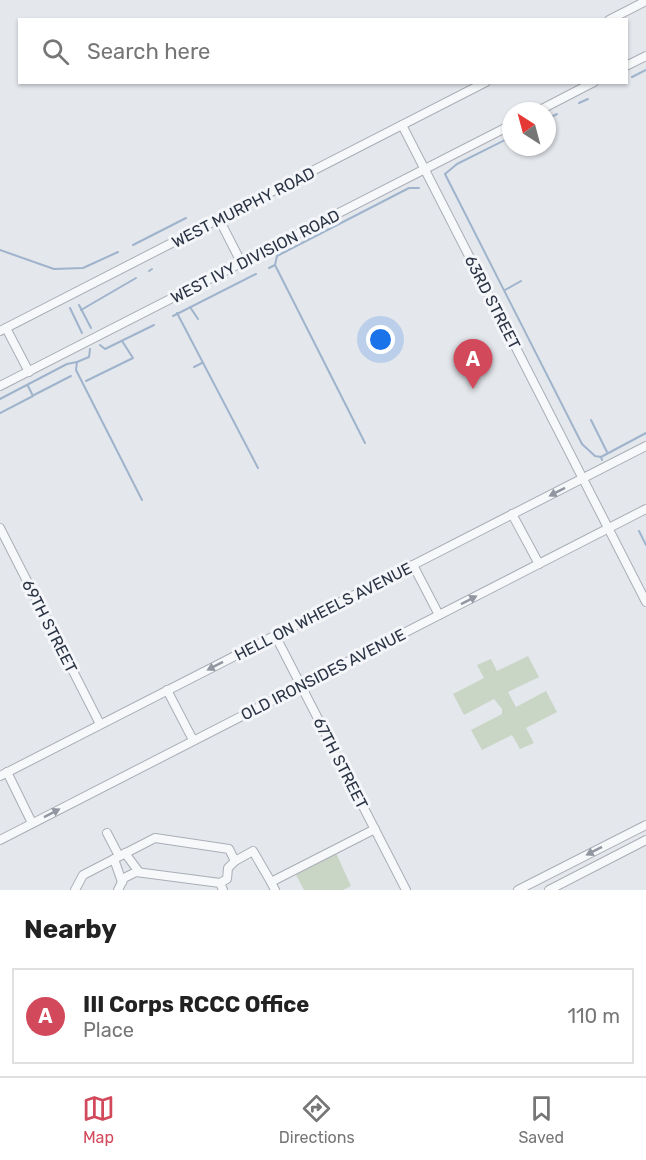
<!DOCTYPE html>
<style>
body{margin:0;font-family:Rubik,sans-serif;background:#f6f6f6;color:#222}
.compass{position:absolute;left:502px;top:102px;width:54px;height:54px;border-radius:50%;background:#fff;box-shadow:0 2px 4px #0004;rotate:324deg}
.you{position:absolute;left:381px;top:340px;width:21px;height:21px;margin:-15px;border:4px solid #fff;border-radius:50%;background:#1a73e8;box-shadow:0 0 0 9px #1a73e833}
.badge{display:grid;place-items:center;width:39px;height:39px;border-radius:50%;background:#d1495b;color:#fff;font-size:20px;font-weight:700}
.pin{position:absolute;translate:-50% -50px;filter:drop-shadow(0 2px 3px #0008)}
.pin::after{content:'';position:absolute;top:32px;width:21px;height:18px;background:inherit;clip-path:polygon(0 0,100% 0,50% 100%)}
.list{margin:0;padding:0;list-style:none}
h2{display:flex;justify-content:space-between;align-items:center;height:78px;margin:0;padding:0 24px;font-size:26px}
h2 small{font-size:20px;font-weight:400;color:#767676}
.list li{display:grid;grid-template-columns:39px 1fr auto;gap:18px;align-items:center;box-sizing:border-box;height:96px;margin:0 12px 12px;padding:0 12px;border:2px solid #e0e0e0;border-radius:0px}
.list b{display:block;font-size:22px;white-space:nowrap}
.list p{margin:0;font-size:20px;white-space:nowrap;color:#767676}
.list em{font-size:20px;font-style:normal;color:#767676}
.icon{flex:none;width:33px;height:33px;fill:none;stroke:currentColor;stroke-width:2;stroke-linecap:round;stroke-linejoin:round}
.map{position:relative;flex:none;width:646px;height:890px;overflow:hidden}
.search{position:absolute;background:#fff;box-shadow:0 2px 4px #0004;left:18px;right:18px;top:18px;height:66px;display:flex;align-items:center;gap:15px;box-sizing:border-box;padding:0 21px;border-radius:0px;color:#767676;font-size:22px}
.sheet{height:186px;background:#fff}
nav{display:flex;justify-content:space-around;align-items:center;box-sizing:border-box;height:84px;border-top:2px solid #e0e0e0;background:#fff;font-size:16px;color:#767676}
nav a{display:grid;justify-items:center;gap:3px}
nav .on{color:#d1495b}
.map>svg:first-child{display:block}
.green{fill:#c9d6c5}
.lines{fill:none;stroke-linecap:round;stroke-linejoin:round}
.stream{stroke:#9fb4cc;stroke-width:2}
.minor-casing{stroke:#a9aeb7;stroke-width:10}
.minor{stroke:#f7f8fa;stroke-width:8}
.oneway{fill:#9196a0}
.labels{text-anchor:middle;stroke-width:6;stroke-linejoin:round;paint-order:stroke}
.street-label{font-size:16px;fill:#2b3445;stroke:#f4f6f9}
</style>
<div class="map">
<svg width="646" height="890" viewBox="0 0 646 890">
<rect width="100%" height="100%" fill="#e4e7ec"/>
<g class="green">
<path d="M 528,656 L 539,677 L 508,692 L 516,707 L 546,691 L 557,712 L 526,728 L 534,743 L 520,749 L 512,735 L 482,750 L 471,730 L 502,714 L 502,709 L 494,699 L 464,715 L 453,694 L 484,678 L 477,665 L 491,659 L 497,671 Z"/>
<path d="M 336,853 L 351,886 L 343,890 L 304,890 L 295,873 Z"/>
</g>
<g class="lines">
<g class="stream">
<path d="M 632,77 L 646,70"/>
<path d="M 579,103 L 588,99"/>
<path d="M 547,119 L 557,114"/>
<path d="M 445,174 L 582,444 L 595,456 L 601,457"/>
<path d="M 445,174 L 457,164 L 511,137"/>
<path d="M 133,245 L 186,218"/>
<path d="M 0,250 L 54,269 L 83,268 L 118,252"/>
<path d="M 275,265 L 277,256 L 409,188 L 419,188"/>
<path d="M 269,268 L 275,265 L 365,443"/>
<path d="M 149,271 L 152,269"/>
<path d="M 505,290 L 521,281"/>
<path d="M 79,305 L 91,328"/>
<path d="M 190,307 L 198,319"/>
<path d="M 70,308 L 82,333"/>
<path d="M 81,310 L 136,278"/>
<path d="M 177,313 L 258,468"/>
<path d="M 173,316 L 256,274"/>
<path d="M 100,345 L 105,349 L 154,325"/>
<path d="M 90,349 L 89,357 L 77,362 L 76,370 L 142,500"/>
<path d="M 194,367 L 202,363"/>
<path d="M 86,381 L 133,358 L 122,341"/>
<path d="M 34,395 L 71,376"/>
<path d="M 0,399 L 67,364 L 77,362"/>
<path d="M 0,413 L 33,396 L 28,386"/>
<path d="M 591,420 L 607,452"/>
<path d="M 602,460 L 601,457 L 646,433"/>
<path d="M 639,531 L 646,545"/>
</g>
<g class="minor-casing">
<g id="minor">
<path d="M 609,20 L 646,1"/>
<path d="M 626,66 L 646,56"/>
<path d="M 538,111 L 594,82"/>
<path d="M 402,125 L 646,602"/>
<path d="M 219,219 L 241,262"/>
<path d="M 6,328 L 29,372"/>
<path d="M 0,331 L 486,82"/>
<path d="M 0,386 L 511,125"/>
<path d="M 512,514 L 539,564"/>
<path d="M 0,528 L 100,724"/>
<path d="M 413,565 L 439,615"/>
<path d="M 275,635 L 406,890"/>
<path d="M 167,690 L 193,740"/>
<path d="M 7,772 L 32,823"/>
<path d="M 0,776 L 646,446"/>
<path d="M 107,833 L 119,856"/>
<path d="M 0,840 L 646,509"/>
<path d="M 125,853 L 139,872"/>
<path d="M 114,859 L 122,882"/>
<path d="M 235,861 L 253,851 L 271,882"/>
<path d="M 75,890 L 83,875 L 155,838 L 229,849 L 235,861 L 228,868 L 227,879 L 220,883"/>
<path d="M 118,890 L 124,878 L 136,872 L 220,883 L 223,890"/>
<path d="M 275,890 L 271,882 L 375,829"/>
<path d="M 518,890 L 646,825"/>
<path d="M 549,890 L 646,840"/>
</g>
</g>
<use href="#minor" class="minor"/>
</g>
<defs><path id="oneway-solid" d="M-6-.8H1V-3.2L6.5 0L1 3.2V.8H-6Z" transform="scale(1.5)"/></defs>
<g class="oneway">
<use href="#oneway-solid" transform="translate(557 492) rotate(153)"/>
<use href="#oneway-solid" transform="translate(469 600) rotate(-27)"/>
<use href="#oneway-solid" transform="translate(215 666) rotate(153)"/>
<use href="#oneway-solid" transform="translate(52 813) rotate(-27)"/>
<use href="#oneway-solid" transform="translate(594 851) rotate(153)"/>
</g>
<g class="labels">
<g class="street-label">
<text transform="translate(243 207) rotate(-27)" y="6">WEST MURPHY ROAD</text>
<text transform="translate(255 256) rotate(-27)" y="6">WEST IVY DIVISION ROAD</text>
<text transform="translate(493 302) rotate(63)" y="6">63RD STREET</text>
<text transform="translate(323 611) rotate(-27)" y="6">HELL ON WHEELS AVENUE</text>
<text transform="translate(50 626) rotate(63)" y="6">69TH STREET</text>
<text transform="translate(323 674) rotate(-27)" y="6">OLD IRONSIDES AVENUE</text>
<text transform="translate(341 763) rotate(63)" y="6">67TH STREET</text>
</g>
</g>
</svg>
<svg class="compass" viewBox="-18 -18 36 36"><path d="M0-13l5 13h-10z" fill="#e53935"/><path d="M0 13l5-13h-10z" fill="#767676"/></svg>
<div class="you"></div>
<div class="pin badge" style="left:473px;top:389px">A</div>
<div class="search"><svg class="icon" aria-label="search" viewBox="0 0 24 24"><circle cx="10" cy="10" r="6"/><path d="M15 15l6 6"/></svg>Search here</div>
</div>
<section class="sheet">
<h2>Nearby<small></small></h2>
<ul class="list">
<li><span class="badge">A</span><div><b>III Corps RCCC Office</b><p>Place</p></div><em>110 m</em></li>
</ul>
</section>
<nav>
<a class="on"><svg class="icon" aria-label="map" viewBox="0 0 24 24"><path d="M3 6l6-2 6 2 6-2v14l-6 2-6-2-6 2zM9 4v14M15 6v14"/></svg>Map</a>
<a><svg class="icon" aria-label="directions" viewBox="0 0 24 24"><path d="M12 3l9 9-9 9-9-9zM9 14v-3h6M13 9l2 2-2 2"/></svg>Directions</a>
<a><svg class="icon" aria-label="saved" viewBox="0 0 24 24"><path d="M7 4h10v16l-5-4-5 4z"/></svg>Saved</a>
</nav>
